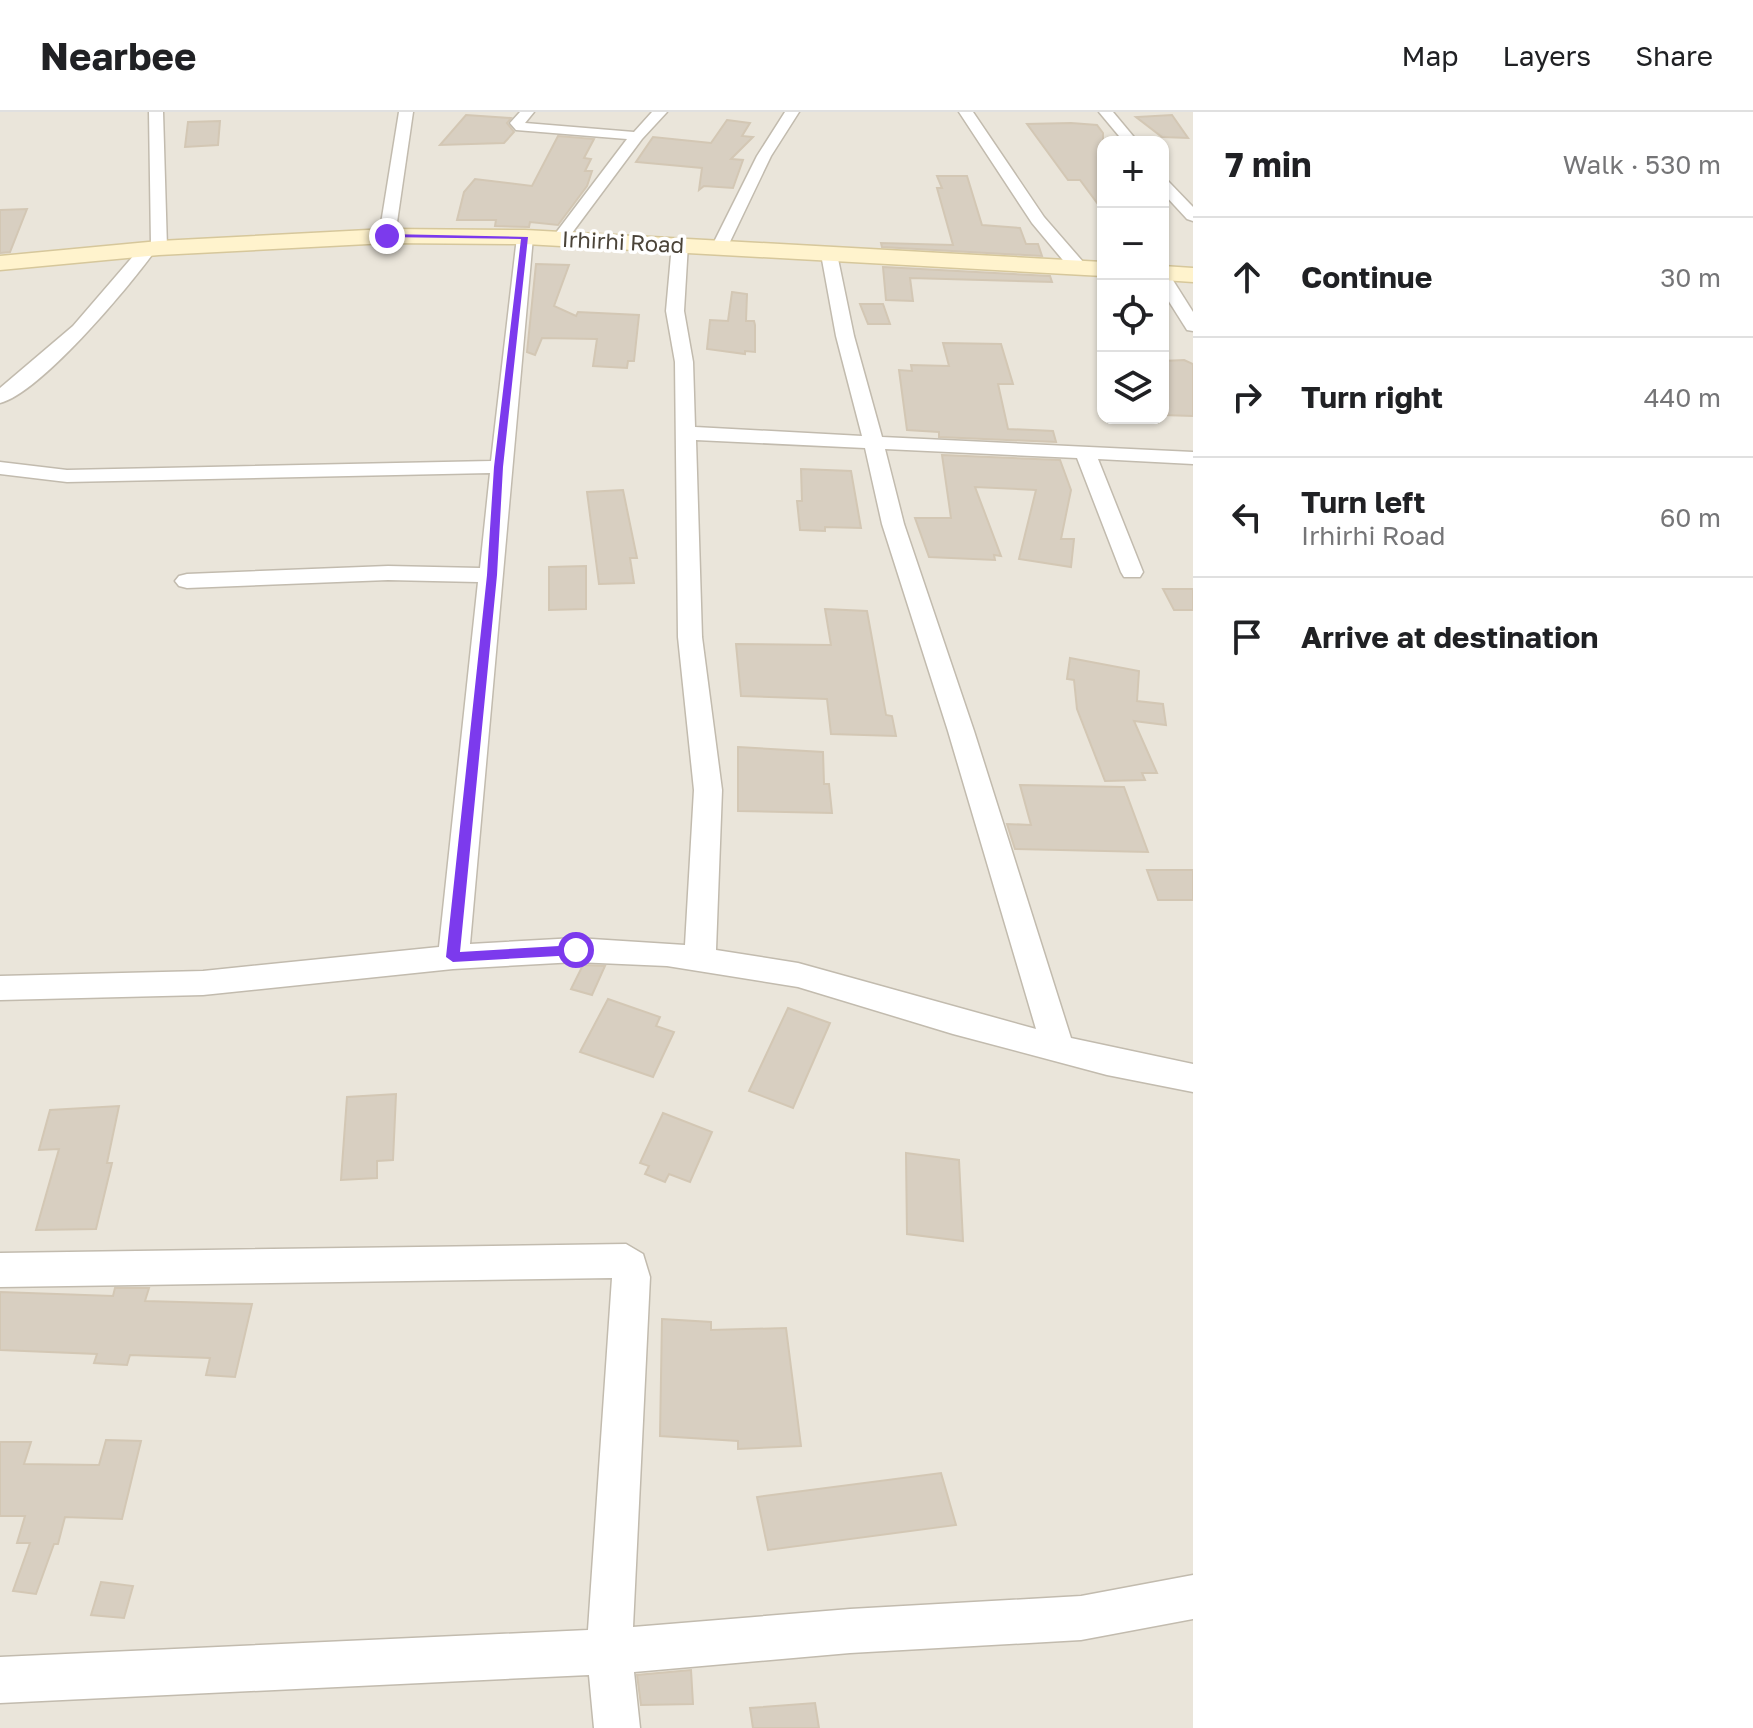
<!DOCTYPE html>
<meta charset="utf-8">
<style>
body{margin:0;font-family:"Golos Text",sans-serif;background:#f6f6f6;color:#202124}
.controls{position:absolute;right:24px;top:24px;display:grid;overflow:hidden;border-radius:16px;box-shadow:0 2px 6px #0004}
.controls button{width:72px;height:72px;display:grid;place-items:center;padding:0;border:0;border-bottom:2px solid #e0e0e0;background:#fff;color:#202124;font:40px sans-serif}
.stop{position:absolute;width:24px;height:24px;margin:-18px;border:6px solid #7c3aed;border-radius:50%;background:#fff}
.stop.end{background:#7c3aed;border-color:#fff;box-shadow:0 2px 8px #0008}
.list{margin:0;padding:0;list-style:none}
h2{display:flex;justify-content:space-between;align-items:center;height:104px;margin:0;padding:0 32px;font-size:34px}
h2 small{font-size:26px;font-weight:400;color:#757577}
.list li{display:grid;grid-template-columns:52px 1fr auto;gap:24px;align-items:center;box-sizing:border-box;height:120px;padding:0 32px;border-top:2px solid #e0e0e0}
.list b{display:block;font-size:30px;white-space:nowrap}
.list p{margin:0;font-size:26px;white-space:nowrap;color:#757577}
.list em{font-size:26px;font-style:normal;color:#757577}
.icon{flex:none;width:44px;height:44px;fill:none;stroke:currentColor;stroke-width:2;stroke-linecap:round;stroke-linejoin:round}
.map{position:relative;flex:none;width:1193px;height:1616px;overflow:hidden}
header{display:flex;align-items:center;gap:48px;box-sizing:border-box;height:112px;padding:0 40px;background:#fff;border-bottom:2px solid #e0e0e0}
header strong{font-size:38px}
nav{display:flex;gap:44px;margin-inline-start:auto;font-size:28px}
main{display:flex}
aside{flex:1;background:#fff}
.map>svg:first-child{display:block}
.residential{fill:#eae5da;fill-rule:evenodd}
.building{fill:#d8cfc1;stroke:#d3c7b4;stroke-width:2}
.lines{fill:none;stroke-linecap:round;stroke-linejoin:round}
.street-casing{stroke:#c2bbae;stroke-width:3}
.secondary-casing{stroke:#d6c79b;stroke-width:3}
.street{fill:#fff;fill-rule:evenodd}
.secondary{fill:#fff3cd;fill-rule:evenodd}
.route{fill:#7c3aed}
.labels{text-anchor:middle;stroke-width:7;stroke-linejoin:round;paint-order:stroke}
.far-street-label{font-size:22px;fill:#4b4439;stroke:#fff}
</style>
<header>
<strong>Nearbee</strong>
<nav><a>Map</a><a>Layers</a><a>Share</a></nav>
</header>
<main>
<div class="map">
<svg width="1193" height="1616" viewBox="0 0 1193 1616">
<rect width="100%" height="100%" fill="#f6f3ec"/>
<path class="residential" d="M 0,0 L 1193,0 L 1193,1616 L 0,1616 ZM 1103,30 L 1163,30 L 1163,306 L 1103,306 Z"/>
<g class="building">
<path d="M 466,3 L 511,6 L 507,11 L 514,20 L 504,31 L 440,33 Z"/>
<path d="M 1172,3 L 1188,26 L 1162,25 L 1136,5 Z"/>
<path d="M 727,8 L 750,11 L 742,24 L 753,25 L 731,47 L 743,48 L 733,76 L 704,74 L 699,78 L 702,56 L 636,50 L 653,25 L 711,31 Z"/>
<path d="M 220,9 L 218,33 L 185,35 L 188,10 Z"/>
<path d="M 1071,11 L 1097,13 L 1103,21 L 1103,99 L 1080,68 L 1068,68 L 1027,12 Z"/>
<path d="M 558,24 L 594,27 L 584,46 L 591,47 L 585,59 L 592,59 L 587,74 L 558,113 L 530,110 L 529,115 L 495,114 L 496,108 L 457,108 L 464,80 L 475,67 L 532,74 Z"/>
<path d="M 937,64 L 967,64 L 982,113 L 1020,116 L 1026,132 L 1038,132 L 1042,144 L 882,135 L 881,131 L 953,133 L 937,76 L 942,76 Z"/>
<path d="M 27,97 L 10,140 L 0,141 L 0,98 Z"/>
<path d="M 536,152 L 569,153 L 554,194 L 576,204 L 578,200 L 639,203 L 634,249 L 628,249 L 627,256 L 593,254 L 597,227 L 542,226 L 535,243 L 527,240 Z"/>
<path d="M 883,155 L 1050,164 L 1052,170 L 910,166 L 913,189 L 886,188 Z"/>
<path d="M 732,180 L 747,182 L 746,209 L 754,209 L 755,213 L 755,240 L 745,239 L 745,242 L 707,237 L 710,208 L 728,209 Z"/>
<path d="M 860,192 L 883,192 L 890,212 L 868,212 Z"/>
<path d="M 943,231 L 1001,232 L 1013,272 L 998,272 L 1008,317 L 1053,319 L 1056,330 L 939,325 L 939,320 L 907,318 L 899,258 L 912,259 L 911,253 L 949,254 Z"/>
<path d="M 1184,248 L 1193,252 L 1193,304 L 1163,303 L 1163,249 Z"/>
<path d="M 942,343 L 1060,348 L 1071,378 L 1061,427 L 1074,427 L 1071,455 L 1019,447 L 1036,378 L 975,375 L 1001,444 L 994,443 L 995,448 L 929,445 L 915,406 L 951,406 Z"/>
<path d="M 801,357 L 851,359 L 861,416 L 825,415 L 825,419 L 800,418 L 797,389 L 802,389 Z"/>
<path d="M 623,378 L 637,446 L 630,446 L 634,471 L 599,472 L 587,380 Z"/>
<path d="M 586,454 L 586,497 L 549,498 L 549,455 Z"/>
<path d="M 1163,477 L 1193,477 L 1193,498 L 1174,498 Z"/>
<path d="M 825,497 L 867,499 L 886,603 L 892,604 L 896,624 L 831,622 L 827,587 L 741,584 L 736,532 L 831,533 Z"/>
<path d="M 1070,546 L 1139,559 L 1137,589 L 1163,592 L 1166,613 L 1134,609 L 1157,661 L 1142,661 L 1145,668 L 1105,669 L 1077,597 L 1074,568 L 1067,567 Z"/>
<path d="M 738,635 L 823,640 L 824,672 L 829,672 L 832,701 L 738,699 Z"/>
<path d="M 1020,673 L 1124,675 L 1148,740 L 1015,737 L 1007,712 L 1031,713 Z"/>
<path d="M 1147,758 L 1193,758 L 1193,788 L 1158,788 Z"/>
<path d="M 583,853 L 605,854 L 592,883 L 571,877 Z"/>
<path d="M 608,887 L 660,905 L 656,914 L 674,920 L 653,965 L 580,940 Z"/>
<path d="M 788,896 L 830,911 L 793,996 L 749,979 Z"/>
<path d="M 396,982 L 393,1048 L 377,1049 L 377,1066 L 341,1068 L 347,985 Z"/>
<path d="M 119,994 L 107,1051 L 112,1051 L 96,1117 L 36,1118 L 59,1037 L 39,1038 L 50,998 Z"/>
<path d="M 663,1001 L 712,1020 L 690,1070 L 669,1062 L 665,1070 L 645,1062 L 649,1054 L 640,1051 Z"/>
<path d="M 906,1041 L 959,1048 L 963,1129 L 907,1122 Z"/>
<path d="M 115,1176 L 149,1176 L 145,1189 L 252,1192 L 235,1265 L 206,1263 L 210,1246 L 130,1243 L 127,1253 L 94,1251 L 97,1242 L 0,1238 L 0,1180 L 113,1184 Z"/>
<path d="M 662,1207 L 711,1210 L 711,1218 L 786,1216 L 801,1334 L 738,1337 L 738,1329 L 660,1324 Z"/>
<path d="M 106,1328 L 141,1329 L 122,1407 L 65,1405 L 58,1432 L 54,1432 L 36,1482 L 13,1479 L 30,1431 L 17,1431 L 25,1404 L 0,1404 L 0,1330 L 31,1330 L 24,1352 L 99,1353 Z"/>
<path d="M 941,1361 L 956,1413 L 768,1438 L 757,1385 Z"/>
<path d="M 101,1470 L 133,1474 L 124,1506 L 91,1503 Z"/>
<path d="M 691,1558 L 693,1592 L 641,1593 L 637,1563 Z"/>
<path d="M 815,1591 L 819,1616 L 753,1616 L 750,1596 Z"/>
</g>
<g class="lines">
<g class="street-casing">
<g id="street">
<path d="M 149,0 L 163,0 L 167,136 L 165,139 L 154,140 C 129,175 40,281 0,291 L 0,276 L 73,214 L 141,135 L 151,134 Z"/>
<path d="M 399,0 L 413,0 L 395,124 L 387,129 L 379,124 Z"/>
<path d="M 520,0 L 534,0 L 525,11 L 634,20 L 652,0 L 667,0 L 642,27 L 566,129 L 560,131 L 552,126 L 627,27 L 516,18 L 510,11 Z"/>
<path d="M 785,0 L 799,0 L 771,44 L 727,136 L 725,139 L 713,139 L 711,136 L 757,44 Z"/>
<path d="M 959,0 L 973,0 L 1044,105 L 1084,151 L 1086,155 L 1084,159 L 1072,159 L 1032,111 Z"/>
<path d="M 1099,0 L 1113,0 L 1138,30 L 1124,30 Z"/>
<path d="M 1163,68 L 1168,69 L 1193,95 L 1193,109 L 1187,107 L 1163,81 Z"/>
<path d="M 525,120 L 533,125 L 470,832 L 576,826 L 685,833 L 694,678 L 678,525 L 675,250 L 666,199 L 672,132 L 680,127 L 688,132 L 684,199 L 693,250 L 695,315 L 862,324 L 836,224 L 821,142 L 829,137 L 837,142 L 854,224 L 882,325 L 1193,340 L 1193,352 L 1098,347 L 1143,460 L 1140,465 L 1124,465 L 1121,460 L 1077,346 L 885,337 L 904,412 L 974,619 L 1071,926 L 1193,952 L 1193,980 L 1107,963 L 953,922 L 798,875 L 667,854 L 576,850 L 453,857 L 203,883 L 0,888 L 0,864 L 203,859 L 439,835 L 478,470 L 388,468 L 187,476 L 179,474 L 175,469 L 179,464 L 187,462 L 388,454 L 480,456 L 490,361 L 67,370 L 0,362 L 0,350 L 67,358 L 491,349 L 517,125 ZM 696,328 L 865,336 L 882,412 L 948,619 L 1036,917 L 798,851 L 716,838 L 722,678 L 702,525 Z"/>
<path d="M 1163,161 L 1169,162 L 1193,200 L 1193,219 L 1187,218 L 1163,180 Z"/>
<path d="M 626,1132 L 643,1142 L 650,1165 L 633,1515 L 850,1497 L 1081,1484 L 1193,1463 L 1193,1507 L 1081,1528 L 850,1541 L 634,1560 L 640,1616 L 594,1616 L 589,1563 L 0,1591 L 0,1545 L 588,1518 L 612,1166 L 0,1175 L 0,1141 Z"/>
</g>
</g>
<g class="secondary-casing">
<g id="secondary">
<path d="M 387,117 L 525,118 L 1103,150 L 1103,164 L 525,132 L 387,131 L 159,143 L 0,158 L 0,144 L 159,129 Z"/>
<path d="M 1163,154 L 1193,156 L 1193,170 L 1163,168 Z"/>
</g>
</g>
<use href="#street" class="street"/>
<use href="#secondary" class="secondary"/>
</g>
<path class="route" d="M 387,122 L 528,125 L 503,355 L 497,463 L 460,840 L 576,833 L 583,838 L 576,843 L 453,850 L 446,845 L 487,463 L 494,355 L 521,127 L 384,125 Z"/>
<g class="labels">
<g class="far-street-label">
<text transform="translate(623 130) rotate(3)" y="8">Irhirhi Road</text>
</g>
</g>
</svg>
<div class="controls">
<button>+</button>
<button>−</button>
<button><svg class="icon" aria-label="locate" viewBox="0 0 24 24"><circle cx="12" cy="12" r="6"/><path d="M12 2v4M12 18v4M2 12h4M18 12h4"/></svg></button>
<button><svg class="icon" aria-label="layers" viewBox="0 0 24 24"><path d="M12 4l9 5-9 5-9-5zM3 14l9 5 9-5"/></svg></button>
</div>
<div class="stop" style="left:576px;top:838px"></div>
<div class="stop end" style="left:387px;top:124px"></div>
</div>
<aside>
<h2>7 min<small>Walk · 530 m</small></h2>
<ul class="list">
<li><svg class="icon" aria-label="ahead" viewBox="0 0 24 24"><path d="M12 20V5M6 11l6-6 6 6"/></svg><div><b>Continue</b></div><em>30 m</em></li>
<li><svg class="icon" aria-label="right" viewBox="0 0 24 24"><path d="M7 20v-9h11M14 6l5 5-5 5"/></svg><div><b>Turn right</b></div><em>440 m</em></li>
<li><svg class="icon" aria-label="left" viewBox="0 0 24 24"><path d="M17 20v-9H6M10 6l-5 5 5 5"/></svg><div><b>Turn left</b><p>Irhirhi Road</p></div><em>60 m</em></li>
<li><svg class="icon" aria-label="arrive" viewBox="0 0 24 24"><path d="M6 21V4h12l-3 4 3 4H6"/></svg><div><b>Arrive at destination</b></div></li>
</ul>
</aside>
</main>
